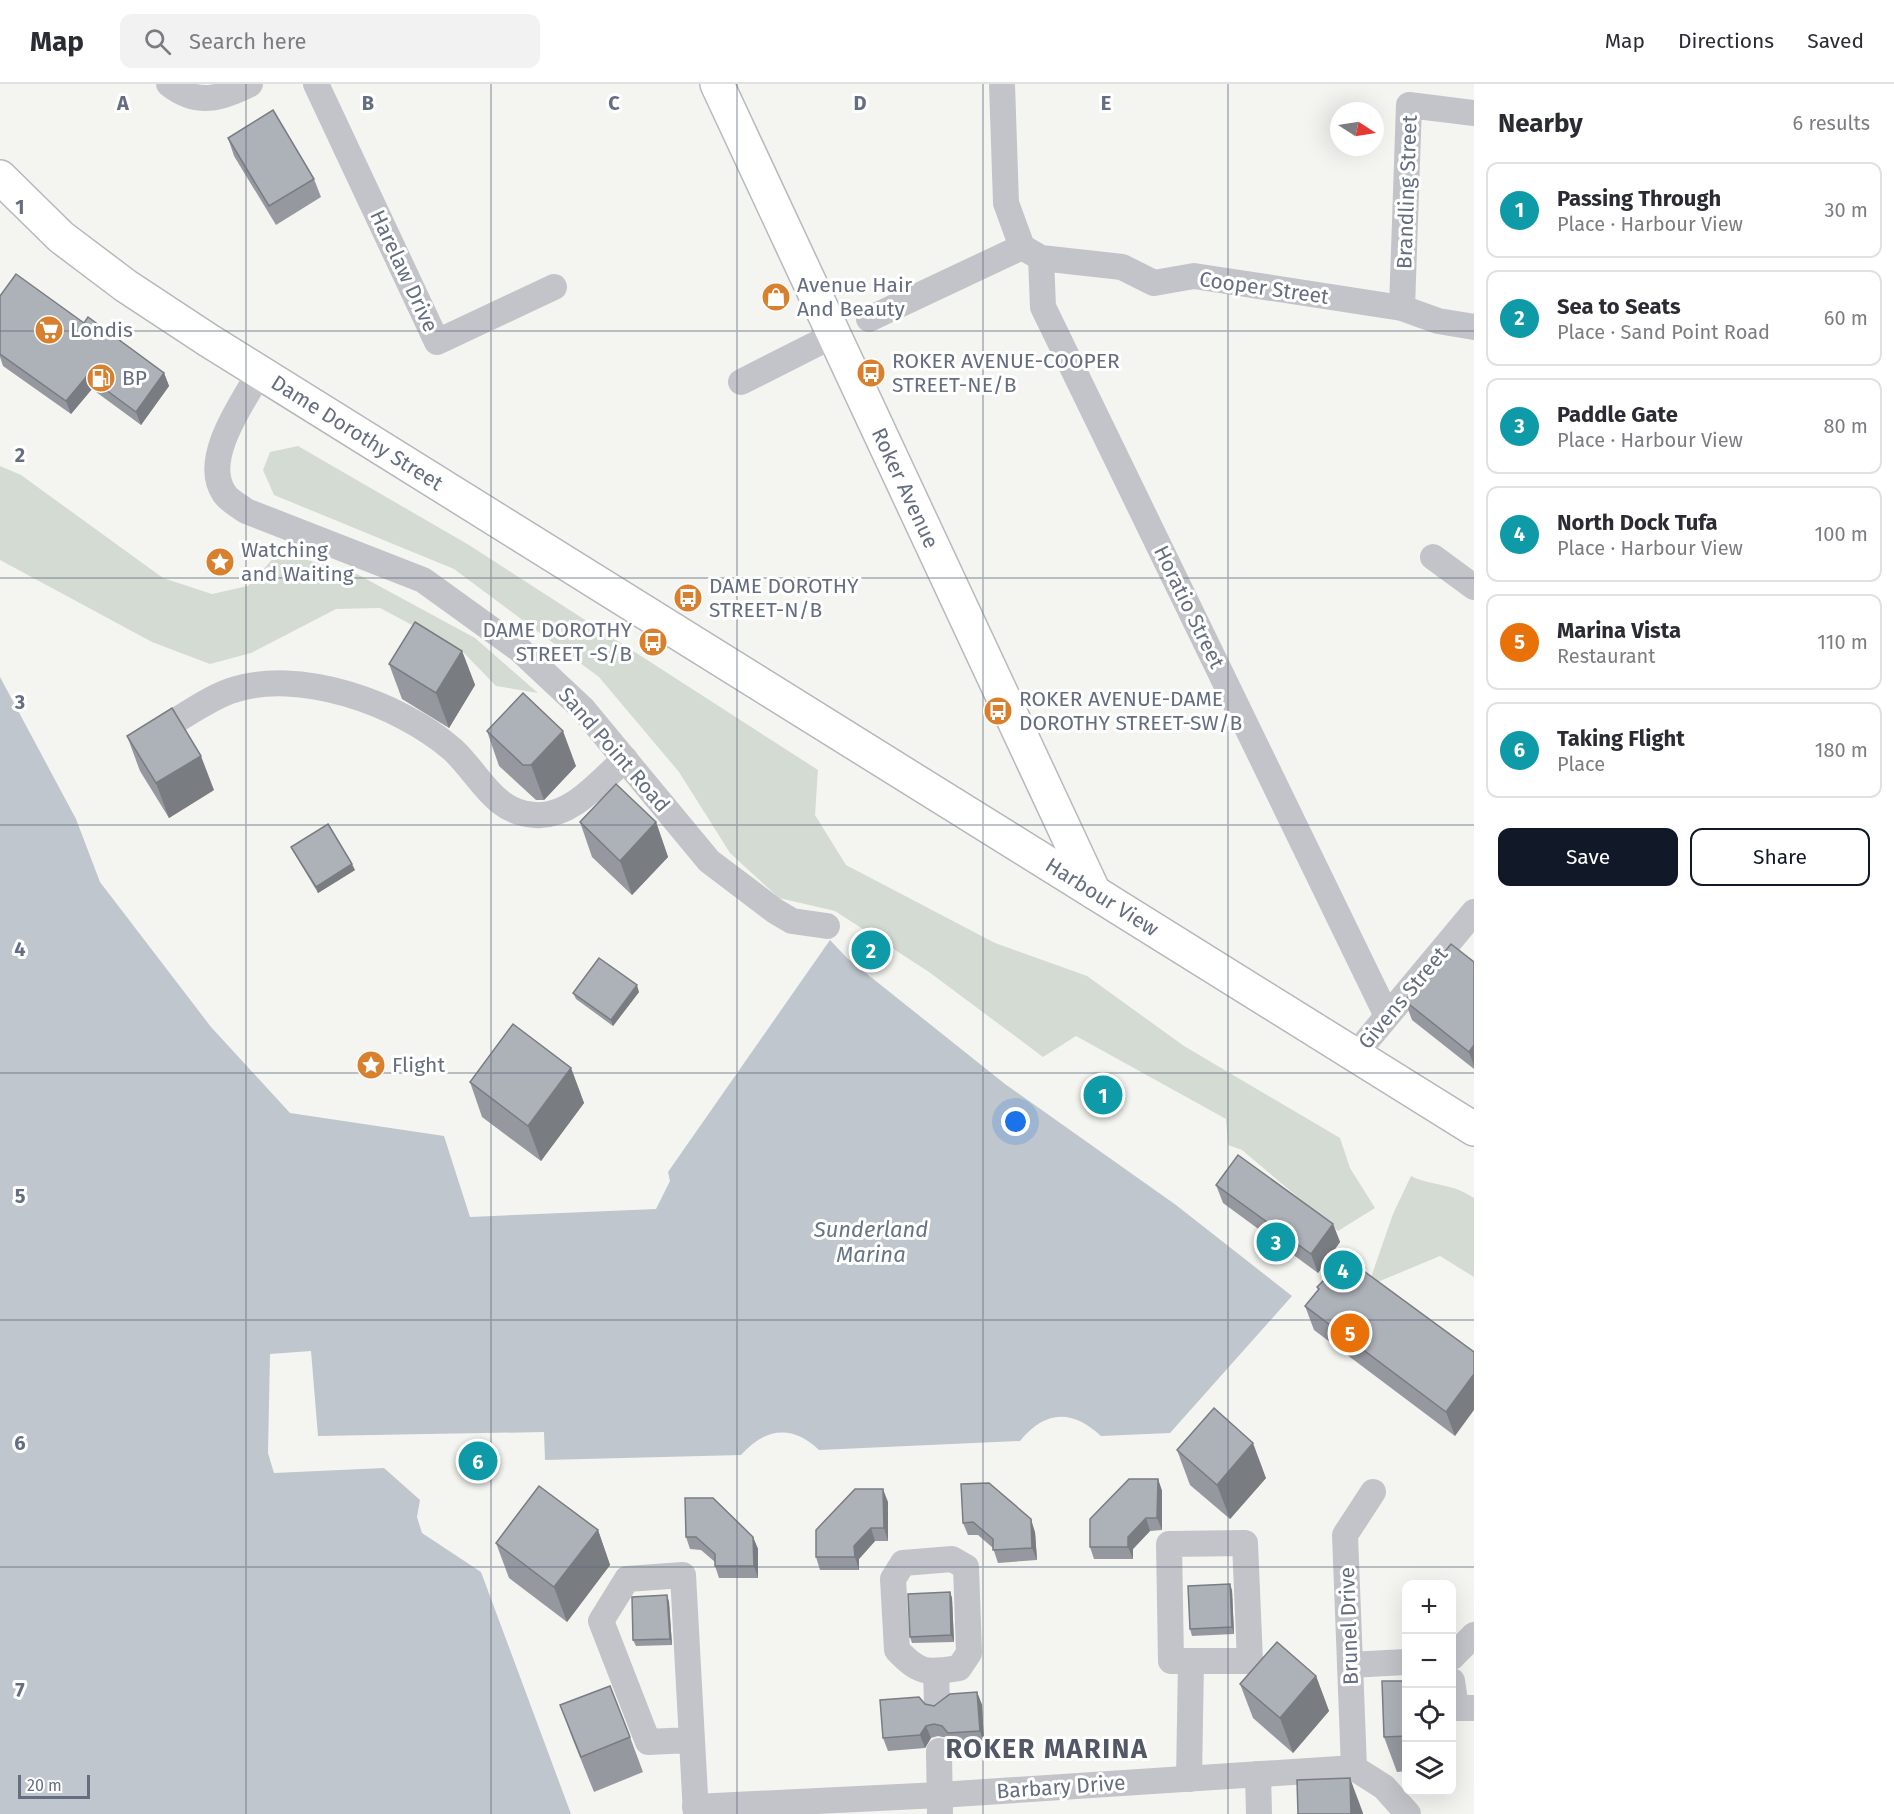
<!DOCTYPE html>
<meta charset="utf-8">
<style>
body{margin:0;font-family:"Fira Sans",sans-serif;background:#f2f2f3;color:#2b2b33}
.controls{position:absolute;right:18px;bottom:18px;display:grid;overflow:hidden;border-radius:12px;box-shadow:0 6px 24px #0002}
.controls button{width:54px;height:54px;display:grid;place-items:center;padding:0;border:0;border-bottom:2px solid #e1e1e2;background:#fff;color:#2b2b33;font:30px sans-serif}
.compass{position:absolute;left:1330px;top:18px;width:54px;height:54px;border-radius:50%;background:#fff;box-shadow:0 6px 24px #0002;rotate:102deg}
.scale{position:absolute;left:18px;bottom:15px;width:72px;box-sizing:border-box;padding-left:6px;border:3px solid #656d80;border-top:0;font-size:16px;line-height:21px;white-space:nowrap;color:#656d80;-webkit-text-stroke:4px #fff;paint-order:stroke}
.you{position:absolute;left:1016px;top:1038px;width:21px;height:21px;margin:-15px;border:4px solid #fff;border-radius:50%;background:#1a73e8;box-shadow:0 0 0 9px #1a73e833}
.badge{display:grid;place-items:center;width:39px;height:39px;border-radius:50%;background:#111827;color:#fff;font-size:20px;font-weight:700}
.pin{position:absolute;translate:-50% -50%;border:3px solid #fff;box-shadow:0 2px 6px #0006}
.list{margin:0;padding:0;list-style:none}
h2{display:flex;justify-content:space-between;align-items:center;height:78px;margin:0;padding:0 24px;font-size:26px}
h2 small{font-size:20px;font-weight:400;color:#7c7c81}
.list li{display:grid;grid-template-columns:39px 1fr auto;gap:18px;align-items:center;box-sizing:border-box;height:96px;margin:0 12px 12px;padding:0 12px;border:2px solid #e1e1e2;border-radius:12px}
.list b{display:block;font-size:22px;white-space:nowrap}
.list p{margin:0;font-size:20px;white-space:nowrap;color:#7c7c81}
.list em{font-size:20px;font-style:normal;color:#7c7c81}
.actions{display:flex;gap:12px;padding:18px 24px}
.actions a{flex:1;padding:14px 0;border:2px solid #111827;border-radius:12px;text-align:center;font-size:21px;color:#111827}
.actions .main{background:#111827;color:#fff}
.icon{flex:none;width:33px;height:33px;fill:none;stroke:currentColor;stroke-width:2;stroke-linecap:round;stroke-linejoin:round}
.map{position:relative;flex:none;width:1474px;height:1730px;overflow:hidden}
header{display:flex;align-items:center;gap:36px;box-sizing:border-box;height:84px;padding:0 30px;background:#fff;border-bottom:2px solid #e1e1e2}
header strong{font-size:28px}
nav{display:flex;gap:33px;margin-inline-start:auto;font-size:21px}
.search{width:420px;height:54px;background:#f2f2f3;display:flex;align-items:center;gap:15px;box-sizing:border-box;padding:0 21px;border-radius:12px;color:#7c7c81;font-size:22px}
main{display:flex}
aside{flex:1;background:#fff}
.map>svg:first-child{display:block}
.green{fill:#d4dbd2}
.water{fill:#c0c6cd}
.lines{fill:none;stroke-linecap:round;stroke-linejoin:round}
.secondary-casing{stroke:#b7b9bf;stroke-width:36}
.primary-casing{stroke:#b6b7bc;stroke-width:36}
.street{stroke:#c3c4c9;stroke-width:26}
.secondary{stroke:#fff;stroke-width:33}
.primary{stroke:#fff;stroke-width:33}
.wall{fill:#95989e}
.shaded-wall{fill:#797c81}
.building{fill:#adb1b8;stroke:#797c81;stroke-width:1.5}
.grid{fill:none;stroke:#656d80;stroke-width:1.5;stroke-opacity:0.55}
.labels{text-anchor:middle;stroke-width:6;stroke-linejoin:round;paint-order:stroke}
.street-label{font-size:21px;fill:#656d80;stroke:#fff}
.poi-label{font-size:21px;fill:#656d80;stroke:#fff;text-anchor:start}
.water-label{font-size:22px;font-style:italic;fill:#667485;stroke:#fff}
.district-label{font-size:27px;font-weight:bold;letter-spacing:1.5px;fill:#535866;stroke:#fff}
.grid-label{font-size:20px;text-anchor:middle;font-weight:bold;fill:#656d80;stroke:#fff;stroke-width:6;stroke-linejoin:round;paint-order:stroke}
</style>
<header>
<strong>Map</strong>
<div class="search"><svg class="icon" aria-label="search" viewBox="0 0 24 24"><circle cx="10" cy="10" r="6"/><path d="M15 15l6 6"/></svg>Search here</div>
<nav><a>Map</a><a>Directions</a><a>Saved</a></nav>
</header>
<main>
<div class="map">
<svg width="1474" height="1730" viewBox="0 0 1474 1730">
<rect width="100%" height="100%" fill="#f4f5f1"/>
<g class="green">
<path d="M 298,362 L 469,461 L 818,686 L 815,731 L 846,781 L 995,859 L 1087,892 L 1184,962 L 1340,1054 L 1350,1084 L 1375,1124 L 1338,1147 L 1242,1066 L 1228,1061 L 1226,1035 L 1076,952 L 1043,973 L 929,888 L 835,827 L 779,814 L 730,769 L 679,688 L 599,593 L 454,485 L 274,411 L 263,386 L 270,368 Z"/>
<path d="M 0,382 L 21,391 L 163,494 L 212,510 L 248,502 L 279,468 L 357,490 L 475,554 L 538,609 L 496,602 L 463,568 L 380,524 L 336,525 L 251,569 L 210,580 L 152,558 L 0,476 Z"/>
<path d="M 1411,1092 C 1434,1103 1450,1098 1474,1114 L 1474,1193 L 1440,1172 L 1368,1202 L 1393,1130 Z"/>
</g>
<path class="water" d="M 0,593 L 76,735 L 100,798 L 211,943 L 290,1029 L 444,1052 L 470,1133 L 656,1125 L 670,1097 L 668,1088 L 830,856 L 847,874 L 1005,1000 L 1176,1121 L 1292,1212 L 1170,1349 L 1101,1352 C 1072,1325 1045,1326 1020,1357 L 819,1366 C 792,1340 765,1344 741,1371 L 545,1376 L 544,1348 L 318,1352 L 311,1267 L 270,1270 L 268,1369 L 274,1389 L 384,1384 L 420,1416 L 417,1433 L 422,1449 L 481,1488 L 571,1730 L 0,1730 Z"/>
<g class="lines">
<g class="secondary-casing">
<path id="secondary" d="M 717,0 L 1094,808"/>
</g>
<g class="primary-casing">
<path id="primary" d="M 0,93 L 61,153 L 126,202 L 208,256 L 1474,1045"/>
</g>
<g class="street">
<path d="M 169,0 C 197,22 220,15 250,0"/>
<path d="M 316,0 L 437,258 L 554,203"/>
<path d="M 1002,0 L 1006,119 L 1022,163"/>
<path d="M 1022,163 L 1041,174 L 1122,183 L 1154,199 L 1194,192 L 1402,224 L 1438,237 L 1474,243"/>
<path d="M 1041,174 L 1043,223 L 1387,932"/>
<path d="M 1402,224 L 1409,21 L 1474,29"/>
<path d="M 869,235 L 1022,163"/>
<path d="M 260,288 C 243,318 201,375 224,409 C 228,416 239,422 246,427 L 423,496 L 520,566 L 583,625 L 709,777 L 775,827 L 792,837 L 827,842"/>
<path d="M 741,298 L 834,251"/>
<path d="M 1433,473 L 1474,503"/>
<path d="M 151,652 C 176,638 203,617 230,607 C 298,583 399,619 452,665 C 479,689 493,729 535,731 C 571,734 600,697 625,675"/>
<path d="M 1354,972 L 1474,828"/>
<path d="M 952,1475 L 966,1483 L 969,1569 L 959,1584 C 926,1589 920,1590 897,1566 L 893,1495 L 903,1479 Z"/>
<path d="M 1452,1573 L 1474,1551"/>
<path d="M 1350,1581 L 1406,1578"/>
<path d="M 936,1587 L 937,1619"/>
<path d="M 1452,1597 L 1456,1624 L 1474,1624"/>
<path d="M 690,1656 L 648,1658 L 601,1537 L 627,1495 L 683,1491 L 696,1730"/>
<path d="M 939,1667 L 940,1730"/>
<path d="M 1354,1684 L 1345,1451 L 1373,1408"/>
<path d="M 1258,1690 L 1259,1730"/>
<path d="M 1189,1695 L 1191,1577 L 1171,1577 L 1169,1460 L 1245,1459 L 1250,1577 L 1191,1577"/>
<path d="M 695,1723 L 939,1711 L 1354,1684 L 1384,1703 L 1408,1730"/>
</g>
<use href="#secondary" class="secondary"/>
<use href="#primary" class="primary"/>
</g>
<g class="wall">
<path d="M 228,54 L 314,95 L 321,113 L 276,141 L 234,72 Z"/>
<path d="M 0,212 L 84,239 L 164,289 L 169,302 L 141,341 L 92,305 L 71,330 L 3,282 L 0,273 Z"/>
<path d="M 462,567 L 475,601 L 449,644 L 402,615 L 389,580 Z"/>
<path d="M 487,647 L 576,682 L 544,716 L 536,716 L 499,682 Z"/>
<path d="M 127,652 L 214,706 L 169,734 L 140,687 Z"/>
<path d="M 580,738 L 656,738 L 668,773 L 632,811 L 592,773 Z"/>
<path d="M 291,763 L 355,786 L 318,809 L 294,769 Z"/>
<path d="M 1474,878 L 1474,985 L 1412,936 L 1405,917 Z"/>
<path d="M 639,908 L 613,942 L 576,915 L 573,909 Z"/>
<path d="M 571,984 L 584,1019 L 541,1077 L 482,1033 L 470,998 Z"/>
<path d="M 1216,1101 L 1333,1140 L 1340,1158 L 1318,1189 L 1223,1119 Z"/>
<path d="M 1317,1203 L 1474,1268 L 1455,1352 L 1314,1246 L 1305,1222 L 1318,1206 Z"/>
<path d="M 1177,1366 L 1266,1394 L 1230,1435 L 1190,1401 Z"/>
<path d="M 1158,1395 L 1162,1407 L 1162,1446 L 1150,1447 L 1133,1465 L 1133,1475 L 1094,1475 L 1090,1463 Z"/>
<path d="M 961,1400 L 1035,1448 L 1037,1476 L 998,1479 L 993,1464 L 978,1451 L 968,1451 L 963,1439 Z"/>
<path d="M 888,1418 L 888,1457 L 875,1457 L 859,1475 L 859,1486 L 820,1486 L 816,1473 Z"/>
<path d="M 598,1446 L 610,1481 L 567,1538 L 509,1494 L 496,1459 Z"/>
<path d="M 686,1453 L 753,1453 L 758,1465 L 758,1494 L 719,1494 L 715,1482 L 715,1478 L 701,1466 L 690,1465 Z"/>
<path d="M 1232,1506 L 1234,1550 L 1192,1552 L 1190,1545 Z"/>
<path d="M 950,1508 L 952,1514 L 954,1558 L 912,1559 L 910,1553 Z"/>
<path d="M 667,1511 L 669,1518 L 672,1561 L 636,1562 L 633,1556 Z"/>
<path d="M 1316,1592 L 1329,1627 L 1293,1669 L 1253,1634 L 1240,1600 Z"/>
<path d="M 1407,1597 L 1407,1687 L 1397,1688 L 1384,1653 Z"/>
<path d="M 977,1608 L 982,1621 L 984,1659 L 953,1662 L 947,1654 L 938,1652 L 931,1654 L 925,1664 L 888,1667 L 883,1654 L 925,1620 L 934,1622 Z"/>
<path d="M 560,1621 L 630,1653 L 643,1688 L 594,1708 L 573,1656 Z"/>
</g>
<g class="shaded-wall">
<path d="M 164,289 L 169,302 L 141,341 L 136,328 Z"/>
<path d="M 87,292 L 92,305 L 71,330 L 66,317 Z"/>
<path d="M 462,567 L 475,601 L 449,644 L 436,609 Z"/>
<path d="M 563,647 L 576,682 L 544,716 L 531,681 Z"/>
<path d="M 201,672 L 214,706 L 169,734 L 156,699 Z"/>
<path d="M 656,738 L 668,773 L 632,811 L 620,777 Z"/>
<path d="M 352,780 L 355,786 L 318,809 L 316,803 Z"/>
<path d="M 637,901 L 639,908 L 613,942 L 611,936 Z"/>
<path d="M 1474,961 L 1474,982 L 1469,968 Z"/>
<path d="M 571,984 L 584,1019 L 541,1077 L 528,1042 Z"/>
<path d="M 1333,1140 L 1340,1158 L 1318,1189 L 1311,1170 Z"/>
<path d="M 1474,1290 L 1474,1326 L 1455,1352 L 1446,1328 Z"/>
<path d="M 1253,1359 L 1266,1394 L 1230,1435 L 1217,1401 Z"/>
<path d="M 1158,1395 L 1162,1407 L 1162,1446 L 1157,1434 Z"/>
<path d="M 883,1405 L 888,1418 L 888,1457 L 884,1444 Z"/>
<path d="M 1146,1434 L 1150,1447 L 1133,1465 L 1133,1475 L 1128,1463 L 1128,1453 Z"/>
<path d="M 1031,1435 L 1035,1448 L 1037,1476 L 1032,1464 Z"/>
<path d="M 871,1444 L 875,1457 L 859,1475 L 859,1486 L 855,1473 L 854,1462 Z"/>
<path d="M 598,1446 L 610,1481 L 567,1538 L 554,1503 Z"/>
<path d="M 753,1453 L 758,1465 L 758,1494 L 754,1482 Z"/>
<path d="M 1230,1500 L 1232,1506 L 1234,1550 L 1232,1543 Z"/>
<path d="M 950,1508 L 952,1514 L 954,1558 L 951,1551 Z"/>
<path d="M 667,1511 L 669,1518 L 672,1561 L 670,1555 Z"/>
<path d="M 1316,1592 L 1329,1627 L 1293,1669 L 1280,1634 Z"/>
<path d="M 977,1608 L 982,1621 L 984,1659 L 980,1647 Z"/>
<path d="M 926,1642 L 931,1654 L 925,1664 L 920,1651 Z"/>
<path d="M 1350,1694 L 1363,1729 L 1363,1730 L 1351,1730 Z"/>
</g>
<g class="building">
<path d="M 273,26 L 314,95 L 269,122 L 228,54 Z"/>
<path d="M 16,190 L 84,239 L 88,233 L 164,289 L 136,328 L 87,292 L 66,317 L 0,270 L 0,212 Z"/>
<path d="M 415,538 L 462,567 L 436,609 L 389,580 Z"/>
<path d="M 523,609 L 563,647 L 531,681 L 523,681 L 487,647 Z"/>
<path d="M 172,624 L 201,672 L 156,699 L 127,652 Z"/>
<path d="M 616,700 L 656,738 L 620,777 L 580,738 Z"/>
<path d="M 328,740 L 352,780 L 316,803 L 291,763 Z"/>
<path d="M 1451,860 L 1474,878 L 1474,961 L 1469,968 L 1405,917 Z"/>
<path d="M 599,874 L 637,901 L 611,936 L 573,909 Z"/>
<path d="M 513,940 L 571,984 L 528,1042 L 470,998 Z"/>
<path d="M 1238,1071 L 1333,1140 L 1311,1170 L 1216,1101 Z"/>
<path d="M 1346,1174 L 1474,1268 L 1474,1290 L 1446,1328 L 1305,1222 L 1319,1205 L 1317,1203 Z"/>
<path d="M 1214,1324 L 1253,1359 L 1217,1401 L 1177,1366 Z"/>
<path d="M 1129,1395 L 1158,1395 L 1157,1434 L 1146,1434 L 1128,1453 L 1128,1463 L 1090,1463 L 1090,1435 Z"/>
<path d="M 989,1399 L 1031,1435 L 1032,1464 L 993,1466 L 993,1455 L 973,1438 L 963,1439 L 961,1400 Z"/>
<path d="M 539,1402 L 598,1446 L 554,1503 L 496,1459 Z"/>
<path d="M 855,1405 L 883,1405 L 884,1444 L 871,1444 L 854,1462 L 855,1473 L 816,1473 L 816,1446 Z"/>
<path d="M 685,1414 L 713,1414 L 753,1453 L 754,1482 L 715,1482 L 715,1470 L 696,1453 L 686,1453 Z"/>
<path d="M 1230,1500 L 1232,1543 L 1190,1545 L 1188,1502 Z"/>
<path d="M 950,1508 L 951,1551 L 910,1553 L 908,1510 Z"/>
<path d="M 667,1511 L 670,1555 L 633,1556 L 632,1513 Z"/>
<path d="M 1277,1558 L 1316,1592 L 1280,1634 L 1240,1600 Z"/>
<path d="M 1382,1597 L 1407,1597 L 1407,1652 L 1384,1653 Z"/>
<path d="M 610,1602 L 630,1653 L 581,1673 L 560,1621 Z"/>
<path d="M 977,1608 L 980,1647 L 948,1649 L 942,1642 L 934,1640 L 926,1642 L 920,1651 L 883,1654 L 880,1616 L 919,1613 L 925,1620 L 934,1622 L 950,1610 Z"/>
<path d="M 1350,1694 L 1351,1730 L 1298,1730 L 1297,1696 Z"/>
</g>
<path class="grid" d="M 246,0 L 246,1730M 491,0 L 491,1730M 737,0 L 737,1730M 983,0 L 983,1730M 1228,0 L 1228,1730M 0,247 L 1474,247M 0,494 L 1474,494M 0,741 L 1474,741M 0,989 L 1474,989M 0,1236 L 1474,1236M 0,1483 L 1474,1483"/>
<defs>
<g id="shop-disc" transform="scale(1.5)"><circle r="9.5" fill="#d8802d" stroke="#fff"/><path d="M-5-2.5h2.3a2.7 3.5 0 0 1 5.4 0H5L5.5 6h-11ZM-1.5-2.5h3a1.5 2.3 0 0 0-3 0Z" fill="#fff"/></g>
<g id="supermarket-disc" transform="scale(1.5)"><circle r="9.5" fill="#d8802d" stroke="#fff"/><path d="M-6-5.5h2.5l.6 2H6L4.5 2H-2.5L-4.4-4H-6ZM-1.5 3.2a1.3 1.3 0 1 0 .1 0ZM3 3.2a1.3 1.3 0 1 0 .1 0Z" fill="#fff"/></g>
<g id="bus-disc" transform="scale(1.5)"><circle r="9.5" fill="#d8802d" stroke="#fff"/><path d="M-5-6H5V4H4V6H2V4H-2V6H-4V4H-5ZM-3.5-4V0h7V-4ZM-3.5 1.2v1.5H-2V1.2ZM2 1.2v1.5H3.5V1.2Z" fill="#fff"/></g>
<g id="fuel-disc" transform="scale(1.5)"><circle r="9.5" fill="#d8802d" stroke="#fff"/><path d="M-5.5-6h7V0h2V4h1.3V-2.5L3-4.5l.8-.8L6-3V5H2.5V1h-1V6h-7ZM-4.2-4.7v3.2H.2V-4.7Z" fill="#fff"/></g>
<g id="sight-disc" transform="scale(1.5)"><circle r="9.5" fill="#d8802d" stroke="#fff"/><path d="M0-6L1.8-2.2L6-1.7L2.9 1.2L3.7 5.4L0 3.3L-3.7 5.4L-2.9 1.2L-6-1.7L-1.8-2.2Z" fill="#fff"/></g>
</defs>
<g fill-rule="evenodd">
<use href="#shop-disc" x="776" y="213"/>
<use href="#supermarket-disc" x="49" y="246"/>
<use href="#bus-disc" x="871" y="289"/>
<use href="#fuel-disc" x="101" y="294"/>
<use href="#sight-disc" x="220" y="478"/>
<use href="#bus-disc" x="688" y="514"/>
<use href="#bus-disc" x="653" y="558"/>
<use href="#bus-disc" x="998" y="627"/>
<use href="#sight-disc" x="371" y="981"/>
</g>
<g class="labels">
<g class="street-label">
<text transform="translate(1407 108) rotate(-88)" y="7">Brandling Street</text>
<text transform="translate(404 187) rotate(65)" y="7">Harelaw Drive</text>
<text transform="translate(1264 204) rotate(8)" y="7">Cooper Street</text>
<text transform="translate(357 349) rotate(32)" y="7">Dame Dorothy Street</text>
<text transform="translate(905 404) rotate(65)" y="7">Roker Avenue</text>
<text transform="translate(1189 523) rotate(64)" y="7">Horatio Street</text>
<text transform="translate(614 666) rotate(49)" y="7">Sand Point Road</text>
<text transform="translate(1102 813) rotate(32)" y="7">Harbour View</text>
<text transform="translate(1403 914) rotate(-50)" y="7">Givens Street</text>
<text transform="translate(1349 1542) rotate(-92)" y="7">Brunel Drive</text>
<text transform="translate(1061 1703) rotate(-4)" y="7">Barbary Drive</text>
</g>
<g class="poi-label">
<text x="797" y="208">Avenue Hair<tspan x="797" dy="24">And Beauty</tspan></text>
<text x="70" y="253">Londis</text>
<text x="892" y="284">ROKER AVENUE-COOPER<tspan x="892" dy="24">STREET-NE/B</tspan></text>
<text x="122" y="301">BP</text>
<text x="241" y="473">Watching<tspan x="241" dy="24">and Waiting</tspan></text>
<text x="709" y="509">DAME DOROTHY<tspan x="709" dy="24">STREET-N/B</tspan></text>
<text x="632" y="553" text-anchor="end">DAME DOROTHY<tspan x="632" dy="24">STREET -S/B</tspan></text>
<text x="1019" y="622">ROKER AVENUE-DAME<tspan x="1019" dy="24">DOROTHY STREET-SW/B</tspan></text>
<text x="392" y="988">Flight</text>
</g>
<g class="water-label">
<text x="871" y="1153">Sunderland<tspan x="871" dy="25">Marina</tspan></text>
</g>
<g class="district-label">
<text x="1047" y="1674">ROKER MARINA</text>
</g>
</g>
<g class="grid-label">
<text x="123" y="26">A</text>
<text x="368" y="26">B</text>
<text x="614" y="26">C</text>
<text x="860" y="26">D</text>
<text x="1106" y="26">E</text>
<text x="20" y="130">1</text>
<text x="20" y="378">2</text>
<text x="20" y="625">3</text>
<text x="20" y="872">4</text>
<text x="20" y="1119">5</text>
<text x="20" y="1366">6</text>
<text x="20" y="1613">7</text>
</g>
</svg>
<div class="controls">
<button>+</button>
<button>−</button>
<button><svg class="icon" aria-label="locate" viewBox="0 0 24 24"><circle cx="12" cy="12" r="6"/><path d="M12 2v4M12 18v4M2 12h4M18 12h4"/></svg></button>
<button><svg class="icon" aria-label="layers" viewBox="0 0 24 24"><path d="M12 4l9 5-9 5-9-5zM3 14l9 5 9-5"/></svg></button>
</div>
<svg class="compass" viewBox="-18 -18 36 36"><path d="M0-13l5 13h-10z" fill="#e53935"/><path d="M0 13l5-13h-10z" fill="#7c7c81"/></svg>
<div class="scale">20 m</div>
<div class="you"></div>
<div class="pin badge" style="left:1103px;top:1011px;background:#0f9aa8">1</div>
<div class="pin badge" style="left:871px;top:866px;background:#0f9aa8">2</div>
<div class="pin badge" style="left:1276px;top:1158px;background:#0f9aa8">3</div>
<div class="pin badge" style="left:1343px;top:1186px;background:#0f9aa8">4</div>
<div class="pin badge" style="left:1350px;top:1249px;background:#e8710a">5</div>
<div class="pin badge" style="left:478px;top:1377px;background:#0f9aa8">6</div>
</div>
<aside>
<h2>Nearby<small>6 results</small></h2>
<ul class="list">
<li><span class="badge" style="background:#0f9aa8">1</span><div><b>Passing Through</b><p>Place · Harbour View</p></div><em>30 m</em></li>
<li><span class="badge" style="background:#0f9aa8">2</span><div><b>Sea to Seats</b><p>Place · Sand Point Road</p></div><em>60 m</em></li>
<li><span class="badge" style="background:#0f9aa8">3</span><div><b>Paddle Gate</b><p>Place · Harbour View</p></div><em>80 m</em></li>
<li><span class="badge" style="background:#0f9aa8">4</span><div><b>North Dock Tufa</b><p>Place · Harbour View</p></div><em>100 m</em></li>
<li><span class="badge" style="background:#e8710a">5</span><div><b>Marina Vista</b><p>Restaurant</p></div><em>110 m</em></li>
<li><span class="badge" style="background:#0f9aa8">6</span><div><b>Taking Flight</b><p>Place</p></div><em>180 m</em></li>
</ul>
<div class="actions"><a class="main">Save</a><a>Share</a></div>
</aside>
</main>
